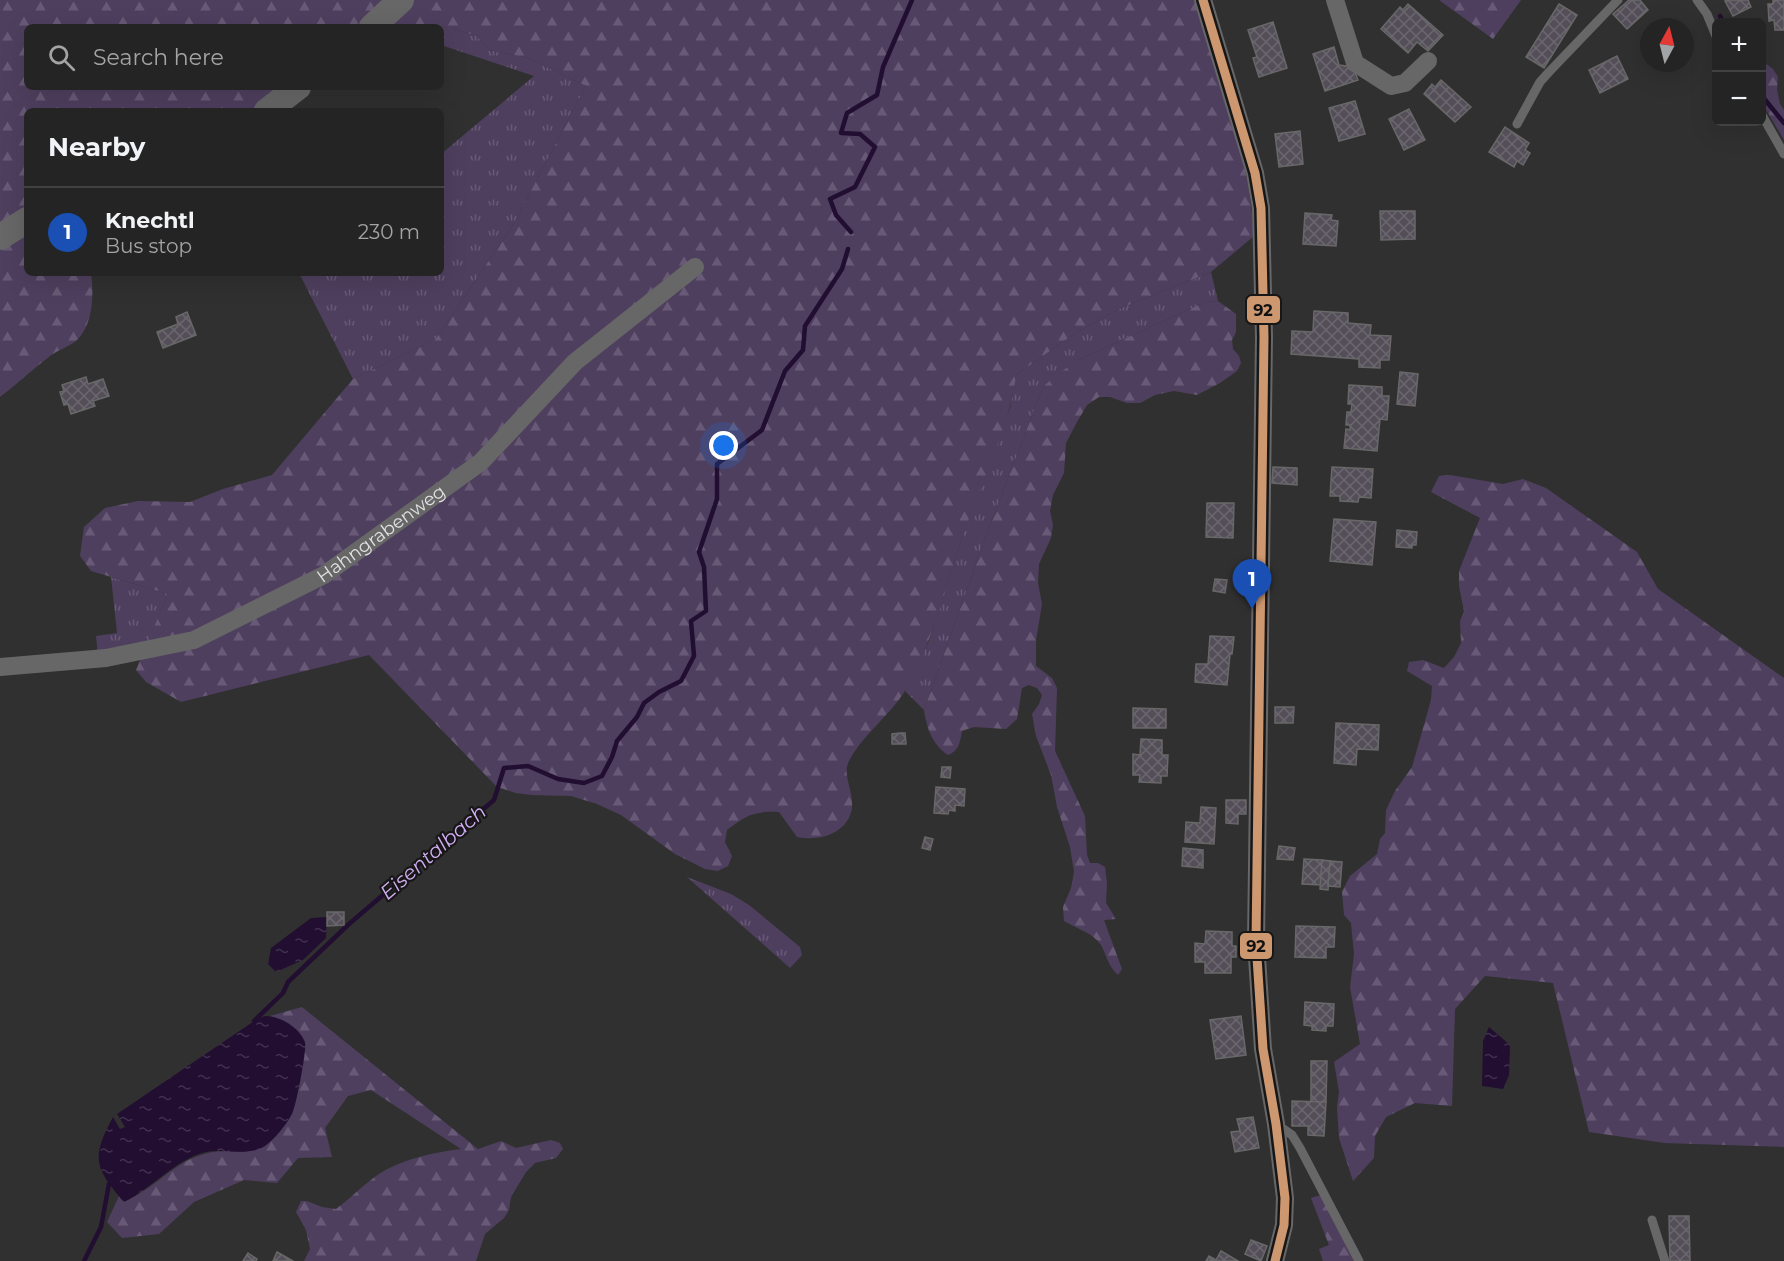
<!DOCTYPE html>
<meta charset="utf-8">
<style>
body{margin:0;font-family:Montserrat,sans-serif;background:#303031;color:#f1f3f6}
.controls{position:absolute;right:18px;top:18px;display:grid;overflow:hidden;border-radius:9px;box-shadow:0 6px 24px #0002}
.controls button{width:54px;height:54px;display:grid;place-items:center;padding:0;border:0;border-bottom:2px solid #414141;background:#242424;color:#f1f3f6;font:30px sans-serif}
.compass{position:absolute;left:1640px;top:18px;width:54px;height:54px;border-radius:50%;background:#242424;box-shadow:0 6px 24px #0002;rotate:7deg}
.you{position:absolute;left:724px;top:446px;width:21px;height:21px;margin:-15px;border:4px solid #fff;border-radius:50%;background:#1a73e8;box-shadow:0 0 0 9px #1a73e833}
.badge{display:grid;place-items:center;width:39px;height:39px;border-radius:50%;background:#bca0f2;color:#fff;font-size:20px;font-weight:700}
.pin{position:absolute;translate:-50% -50px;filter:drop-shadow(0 2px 3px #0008)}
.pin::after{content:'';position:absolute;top:32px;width:21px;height:18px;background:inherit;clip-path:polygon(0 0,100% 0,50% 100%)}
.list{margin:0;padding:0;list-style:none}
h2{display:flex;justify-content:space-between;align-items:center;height:78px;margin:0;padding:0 24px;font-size:26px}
h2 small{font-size:20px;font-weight:400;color:#a3a4a6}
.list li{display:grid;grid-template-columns:39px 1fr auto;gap:18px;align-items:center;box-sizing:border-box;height:90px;padding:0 24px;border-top:2px solid #414141}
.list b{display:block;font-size:22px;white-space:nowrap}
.list p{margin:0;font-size:20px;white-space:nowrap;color:#a3a4a6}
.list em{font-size:20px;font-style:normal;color:#a3a4a6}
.icon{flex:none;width:33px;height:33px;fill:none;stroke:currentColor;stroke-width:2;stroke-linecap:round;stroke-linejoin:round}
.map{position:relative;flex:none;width:1784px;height:1261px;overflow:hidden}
.search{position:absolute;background:#242424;box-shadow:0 6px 24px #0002;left:24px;top:24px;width:420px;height:66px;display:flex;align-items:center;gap:15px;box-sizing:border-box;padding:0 21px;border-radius:9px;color:#a3a4a6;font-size:22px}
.panel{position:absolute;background:#242424;box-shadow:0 6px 24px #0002;left:24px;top:108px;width:420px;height:168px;border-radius:9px}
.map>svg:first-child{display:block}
.grass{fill:url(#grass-tufts)}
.forest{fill:url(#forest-firs)}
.water{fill:url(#water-ripples)}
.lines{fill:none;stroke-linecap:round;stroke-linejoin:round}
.stream{stroke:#210e30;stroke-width:4.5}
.building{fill:url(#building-cross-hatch);stroke:#686868;stroke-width:1.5}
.lane{stroke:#676767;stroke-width:9}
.street{stroke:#676767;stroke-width:18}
.secondary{stroke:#676767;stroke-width:26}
.bus-1-casing{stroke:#181718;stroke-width:14}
.bus-1{stroke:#cd976f;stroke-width:9}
.labels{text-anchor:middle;stroke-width:4.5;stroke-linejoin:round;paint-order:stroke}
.street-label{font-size:18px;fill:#e1e0e2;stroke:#181718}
.water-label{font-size:20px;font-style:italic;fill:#d3aff4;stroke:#181718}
.line-badge{stroke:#181718;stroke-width:2}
.pale-badge-label{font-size:16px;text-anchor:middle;font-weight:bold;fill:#111}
</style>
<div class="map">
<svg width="1784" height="1261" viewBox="0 0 1784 1261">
<defs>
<pattern id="grass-tufts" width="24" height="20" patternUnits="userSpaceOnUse" patternTransform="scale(1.5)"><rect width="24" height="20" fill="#4f3f5f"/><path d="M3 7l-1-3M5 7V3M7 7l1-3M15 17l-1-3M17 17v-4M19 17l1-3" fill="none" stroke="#685a76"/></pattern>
<pattern id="forest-firs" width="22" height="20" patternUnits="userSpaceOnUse" patternTransform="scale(1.5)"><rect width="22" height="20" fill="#4f3f5f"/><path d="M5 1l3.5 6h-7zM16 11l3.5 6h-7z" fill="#685a76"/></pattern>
<pattern id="water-ripples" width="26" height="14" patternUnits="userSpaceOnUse" patternTransform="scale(1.5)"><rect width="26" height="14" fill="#210e30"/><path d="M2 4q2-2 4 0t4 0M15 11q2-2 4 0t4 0" fill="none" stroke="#41314e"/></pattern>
<pattern id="building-cross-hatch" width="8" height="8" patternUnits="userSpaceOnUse" patternTransform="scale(1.5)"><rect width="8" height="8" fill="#534e57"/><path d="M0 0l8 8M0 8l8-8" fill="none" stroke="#6b676f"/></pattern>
</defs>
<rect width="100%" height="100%" fill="#303030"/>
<g class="grass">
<path d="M 441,28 L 451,28 L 477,36 L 489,50 L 528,58 L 586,86 L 513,225 L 435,340 L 353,379 L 299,273 L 441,273 L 441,154 L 534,76 L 441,45 Z"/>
<path d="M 1211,272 L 1218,301 L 1205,302 L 1078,360 L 1043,387 L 987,533 L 924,710 L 905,691 L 929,641 L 968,519 L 1010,408 L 1016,375 L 1074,334 L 1121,308 Z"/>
<path d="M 111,577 L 168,594 L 147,645 L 98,655 L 96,636 L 117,633 Z"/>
<path d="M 687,877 L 731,894 L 749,905 L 800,947 L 802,955 L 790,968 Z"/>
</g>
<g class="forest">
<path d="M 0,0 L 393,0 L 363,27 L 27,27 L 27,87 L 289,87 L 257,111 L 27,111 L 27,213 L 0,229 Z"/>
<path d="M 412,0 L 1194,0 C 1218,77 1250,155 1254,236 L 1211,272 L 1121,308 L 1074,334 L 1016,375 C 1010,424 986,471 969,518 C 948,575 936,637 906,689 C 891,715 863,734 849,761 C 839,779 865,803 843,826 C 830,838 813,840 797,837 L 779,812 C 753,811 747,815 727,830 L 725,842 L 732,856 L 728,866 L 718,871 L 705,869 L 675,854 L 621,815 L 597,804 L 571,796 L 532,795 L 516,793 L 497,787 L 369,655 L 181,702 L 146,682 L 136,670 L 168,594 L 91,571 L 80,556 L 84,527 L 105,508 L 138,501 L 190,502 L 223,489 L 272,475 L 353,379 L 435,340 L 513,225 L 586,86 L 528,58 L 489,50 L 477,36 L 451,28 L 384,27 Z"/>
<path d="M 1439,0 L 1521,0 L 1493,39 Z"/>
<path d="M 1762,61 L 1773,69 L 1778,77 L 1777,90 L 1780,104 L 1784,110 L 1784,140 L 1762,103 Z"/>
<path d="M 27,228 L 27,273 L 91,273 C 94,294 93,323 78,339 C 71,346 58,350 50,356 C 33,369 17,384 0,397 L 0,245 Z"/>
<path d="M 1218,301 L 1236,314 L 1236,332 L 1232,340 L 1233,349 L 1239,356 L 1241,363 L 1237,371 L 1220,383 L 1197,395 L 1174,391 L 1155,395 L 1140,403 L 1127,403 L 1110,397 L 1099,397 L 1087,405 L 1077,422 L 1066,443 L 1064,473 L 1053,495 L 1050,511 L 1053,525 L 1051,538 L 1039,564 L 1038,583 L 1042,604 L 1036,640 L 1036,666 L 1052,678 L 1057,688 L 1055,751 L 1085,816 L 1087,855 L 1090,863 L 1098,863 L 1105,867 L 1107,883 L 1106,903 L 1116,919 L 1104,920 L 1122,969 L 1118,975 C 1108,966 1107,956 1101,945 C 1092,932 1077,929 1064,921 L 1063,907 L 1071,888 L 1074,872 L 1070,847 L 1057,807 L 1051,775 L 1036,736 L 1032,714 L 1039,704 L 1042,695 L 1037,688 L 1029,685 L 1022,688 L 1017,719 L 1006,729 L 974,727 L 962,731 C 960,742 959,751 948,755 C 932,744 927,729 924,710 L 987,533 L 1043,387 L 1055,376 L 1078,360 L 1205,302 Z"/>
<path d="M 1450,475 L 1503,484 L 1523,479 L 1546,488 L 1637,552 L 1658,589 L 1784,678 L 1784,1147 L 1665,1143 L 1589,1132 L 1553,983 L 1485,976 L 1455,1009 L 1452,1106 L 1415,1103 L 1386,1117 L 1375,1136 L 1374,1158 L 1353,1181 L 1339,1138 L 1337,1107 L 1339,1092 L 1334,1062 L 1360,1044 L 1350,987 L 1354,954 L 1351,923 L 1344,915 L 1342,892 L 1350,876 L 1377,854 L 1380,839 L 1385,833 L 1386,810 L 1395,791 L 1412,767 L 1431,700 L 1432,686 L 1407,671 L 1409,662 L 1423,660 L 1444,668 L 1454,657 L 1461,643 L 1460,621 L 1464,611 L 1459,586 L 1459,571 L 1480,518 L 1431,492 L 1439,476 Z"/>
<path d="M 302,1007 L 478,1149 L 501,1141 L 516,1148 L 551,1140 L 560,1143 L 563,1149 L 556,1158 L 535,1163 L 526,1172 L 511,1197 L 509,1210 L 504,1218 L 485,1234 L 476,1261 L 304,1261 L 310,1249 L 306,1230 L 296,1212 L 301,1201 L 307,1201 L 322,1207 L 336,1209 C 350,1199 362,1186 376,1176 C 401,1159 432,1153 461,1149 L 371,1090 L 348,1096 L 325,1128 L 332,1157 L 298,1158 L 277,1183 L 244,1180 L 194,1202 L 159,1234 L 122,1238 L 107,1222 L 119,1196 L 124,1202 C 171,1180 182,1145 243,1152 L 290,1024 L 270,1016 Z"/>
<path d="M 1321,1195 L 1354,1261 L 1323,1261 L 1319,1249 L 1329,1245 L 1311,1198 Z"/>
</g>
<g class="water">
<path d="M 327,917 L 326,938 L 303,960 L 276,972 L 268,964 L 271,948 L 311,918 Z"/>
<path d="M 265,1016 C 280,1016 299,1027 305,1042 C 307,1050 296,1106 292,1114 C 286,1125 275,1139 265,1146 C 248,1157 225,1148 206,1152 C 174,1160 153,1188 124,1202 C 94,1167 91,1158 113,1117 L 120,1129 L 125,1127 L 117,1114 L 257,1019 Z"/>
<path d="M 1489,1027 L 1510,1045 L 1509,1075 L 1503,1089 L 1482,1086 L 1483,1041 Z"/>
</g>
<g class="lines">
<g class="stream">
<path d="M 1720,16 L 1723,22"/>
<path d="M 1762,96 L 1784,123"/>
<path d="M 851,232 L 836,215 L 830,199 L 855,187 L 875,147 L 860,134 L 841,133 L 847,113 L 877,95 L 883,67 L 912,0"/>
<path d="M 254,1021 L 283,993 L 288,982 L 349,924 L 494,800 L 504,768 L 528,766 L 558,779 L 584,783 L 602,776 L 612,757 L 617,741 L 637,717 L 644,703 L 659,692 L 681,681 L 694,656 L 691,621 L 706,611 L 704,567 L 699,552 L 717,499 L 717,464 L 762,430 L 785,371 L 803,350 L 805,326 L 842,269 L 848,249"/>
<path d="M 84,1261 L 101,1227 L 109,1184 L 113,1180"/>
</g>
</g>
<g class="building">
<path d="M 1629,0 L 1640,0 L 1648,10 L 1627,29 L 1613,14 Z"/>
<path d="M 1728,0 L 1748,0 L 1751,7 L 1733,16 L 1725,1 Z"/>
<path d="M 1773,0 L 1784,0 L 1784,30 L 1775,30 L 1774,20 L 1769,21 L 1768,4 L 1773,4 Z"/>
<path d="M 1408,4 L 1443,35 L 1428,51 L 1417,42 L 1408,53 L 1381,29 L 1400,7 L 1403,10 Z"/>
<path d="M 1559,4 L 1577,15 L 1544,68 L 1526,57 Z"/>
<path d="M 1273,22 L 1287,68 L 1259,77 L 1253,58 L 1257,57 L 1248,30 Z"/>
<path d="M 1334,47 L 1339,65 L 1353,67 L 1358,80 L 1325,91 L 1313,54 Z"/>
<path d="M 1617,56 L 1628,79 L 1600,93 L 1589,70 Z"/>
<path d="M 1441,80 L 1471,107 L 1455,122 L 1424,94 L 1432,84 L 1435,87 Z"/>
<path d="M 1355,101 L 1365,134 L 1339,141 L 1329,108 Z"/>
<path d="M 1409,109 L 1425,140 L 1404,150 L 1389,119 Z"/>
<path d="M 1505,127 L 1529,143 L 1525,150 L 1530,153 L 1523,165 L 1517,161 L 1514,167 L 1489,152 Z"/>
<path d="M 1300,131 L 1303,164 L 1279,167 L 1275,134 Z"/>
<path d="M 1380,211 L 1415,211 L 1415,239 L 1381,240 Z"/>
<path d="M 1305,213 L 1332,215 L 1331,220 L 1338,221 L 1336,246 L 1303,244 Z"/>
<path d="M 1314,311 L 1348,313 L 1348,323 L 1371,325 L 1370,335 L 1391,336 L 1389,360 L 1380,360 L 1380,368 L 1359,367 L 1359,359 L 1291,354 L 1292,331 L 1313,332 Z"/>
<path d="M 187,312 L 196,335 L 163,348 L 157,332 L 178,324 L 176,317 Z"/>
<path d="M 1400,372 L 1418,374 L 1415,406 L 1397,404 Z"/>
<path d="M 86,377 L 88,384 L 103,379 L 109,396 L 93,401 L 95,406 L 71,414 L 68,404 L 64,405 L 60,392 L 64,391 L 62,385 Z"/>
<path d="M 1349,385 L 1382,387 L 1382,396 L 1389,396 L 1387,420 L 1380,419 L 1377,451 L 1344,448 L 1346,429 L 1350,430 L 1350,425 L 1346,425 L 1347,412 L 1351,412 L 1352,404 L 1348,404 Z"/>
<path d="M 1273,467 L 1297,468 L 1297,485 L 1272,483 Z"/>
<path d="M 1332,467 L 1373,469 L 1371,498 L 1359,497 L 1358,502 L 1340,501 L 1340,496 L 1330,496 Z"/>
<path d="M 1207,503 L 1234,503 L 1233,538 L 1206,537 Z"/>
<path d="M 1334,519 L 1376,522 L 1372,565 L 1330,561 Z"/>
<path d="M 1397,530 L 1417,532 L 1416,545 L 1412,545 L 1412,548 L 1396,547 Z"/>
<path d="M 1215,579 L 1227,580 L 1225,593 L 1213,591 Z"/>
<path d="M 1210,636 L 1234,637 L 1232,654 L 1230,654 L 1227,685 L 1195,682 L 1196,664 L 1208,664 Z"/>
<path d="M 1275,707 L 1294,707 L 1293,723 L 1275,723 Z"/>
<path d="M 1133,708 L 1166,709 L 1166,728 L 1133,728 Z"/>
<path d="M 1336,723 L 1379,725 L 1378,750 L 1357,749 L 1356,765 L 1334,763 Z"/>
<path d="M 900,733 L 905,733 L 906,744 L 892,744 L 892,734 Z"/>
<path d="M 1141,739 L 1162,740 L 1162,755 L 1168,755 L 1167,776 L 1161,776 L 1161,783 L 1139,782 L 1140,775 L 1133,775 L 1133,754 L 1140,755 Z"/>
<path d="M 942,767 L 951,767 L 950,778 L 941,777 Z"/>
<path d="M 936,787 L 965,789 L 964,806 L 955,805 L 955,811 L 949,810 L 948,814 L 934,813 Z"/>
<path d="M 1226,800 L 1246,800 L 1246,814 L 1238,814 L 1238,824 L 1226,823 Z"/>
<path d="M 1201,807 L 1216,808 L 1214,844 L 1185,842 L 1186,822 L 1200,823 Z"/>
<path d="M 925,837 L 933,839 L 930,850 L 922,848 Z"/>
<path d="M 1279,846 L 1295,848 L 1293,860 L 1277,859 Z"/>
<path d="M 1183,848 L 1203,850 L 1203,868 L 1182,866 Z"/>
<path d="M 1304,859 L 1322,860 L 1321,885 L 1302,884 Z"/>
<path d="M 1322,860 L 1330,861 L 1328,890 L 1320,889 Z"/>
<path d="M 1330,861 L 1342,862 L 1340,887 L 1328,886 Z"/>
<path d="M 327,912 L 344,912 L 344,925 L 327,926 Z"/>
<path d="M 1296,926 L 1335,927 L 1334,947 L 1326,947 L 1326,958 L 1295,957 Z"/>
<path d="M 1206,931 L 1232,932 L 1232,946 L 1236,946 L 1236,957 L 1231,957 L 1231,973 L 1205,973 L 1205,962 L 1195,962 L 1195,943 L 1205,944 Z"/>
<path d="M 1305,1002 L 1334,1004 L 1333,1026 L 1326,1026 L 1326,1031 L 1312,1030 L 1312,1026 L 1304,1025 Z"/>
<path d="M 1241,1016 L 1246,1055 L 1216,1059 L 1210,1020 Z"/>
<path d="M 1311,1061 L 1327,1061 L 1326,1102 L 1311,1102 Z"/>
<path d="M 1292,1101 L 1326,1102 L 1324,1136 L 1308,1135 L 1308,1126 L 1292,1126 Z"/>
<path d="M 1253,1117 L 1259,1148 L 1235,1152 L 1231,1132 L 1240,1131 L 1237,1119 Z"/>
<path d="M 1669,1216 L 1689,1216 L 1690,1261 L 1670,1261 Z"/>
<path d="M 1251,1240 L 1267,1246 L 1261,1261 L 1245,1254 Z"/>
<path d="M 1221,1251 L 1238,1261 L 1206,1261 L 1209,1256 L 1216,1260 Z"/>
<path d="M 277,1252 L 293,1261 L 273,1261 Z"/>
<path d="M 248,1253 L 257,1259 L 256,1261 L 243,1261 Z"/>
</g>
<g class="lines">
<g class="lane">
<path d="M 1697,0 L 1707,14 L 1716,36"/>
<path d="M 1762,115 L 1784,154"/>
<path d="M 1517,124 L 1540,82 L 1549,72 L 1618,0"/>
<path d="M 1276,1124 L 1292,1135 L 1300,1148 L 1359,1261"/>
<path d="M 1652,1220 L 1665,1261"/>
</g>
<g class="street">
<path d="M 1203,0 L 1255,173 L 1261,208 L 1264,337 L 1256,942 L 1263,1049 L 1276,1124 L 1285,1198 L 1284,1225 L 1275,1261"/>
<path d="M 1335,0 L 1355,63 L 1391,86 L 1405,83 L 1428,61"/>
<path id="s1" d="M 0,667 L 106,658 L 194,640 L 324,575 L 481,462 L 575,362 L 695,267"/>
</g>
<g class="secondary">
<path d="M 372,27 L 401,0"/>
<path d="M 267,111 L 298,87"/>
<path d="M 0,237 L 27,220"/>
</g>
<g class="bus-1-casing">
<path id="bus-1" d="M 1203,0 L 1255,173 L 1261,208 L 1264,337 L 1256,942 L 1263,1049 L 1276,1124 L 1285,1198 L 1284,1225 L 1275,1261"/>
</g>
<use href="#bus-1" class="bus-1"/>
</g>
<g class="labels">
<g class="street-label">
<text dy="6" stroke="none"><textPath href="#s1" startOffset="412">Hahngrabenweg</textPath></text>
</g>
<g class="water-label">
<text transform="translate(433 852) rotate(-41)" y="7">Eisentalbach</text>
</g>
</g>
<g class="line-badge">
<rect x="1246" y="295" width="35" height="29" rx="6" fill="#cd976f"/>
<rect x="1239" y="932" width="34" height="28" rx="6" fill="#cd976f"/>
</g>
<g class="pale-badge-label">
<text x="1263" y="316">92</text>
<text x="1256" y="952">92</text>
</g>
</svg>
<div class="controls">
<button>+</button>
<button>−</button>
</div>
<svg class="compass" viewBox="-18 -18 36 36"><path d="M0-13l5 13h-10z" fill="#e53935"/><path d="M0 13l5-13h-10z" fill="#a3a4a6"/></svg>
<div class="you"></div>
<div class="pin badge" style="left:1252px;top:609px;background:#1a4fb4">1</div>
<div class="search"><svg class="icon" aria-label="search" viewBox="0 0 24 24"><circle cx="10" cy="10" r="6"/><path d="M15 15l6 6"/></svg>Search here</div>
<section class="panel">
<h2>Nearby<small></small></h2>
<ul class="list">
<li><span class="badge" style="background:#1a4fb4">1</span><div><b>Knechtl</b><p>Bus stop</p></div><em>230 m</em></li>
</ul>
</section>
</div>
